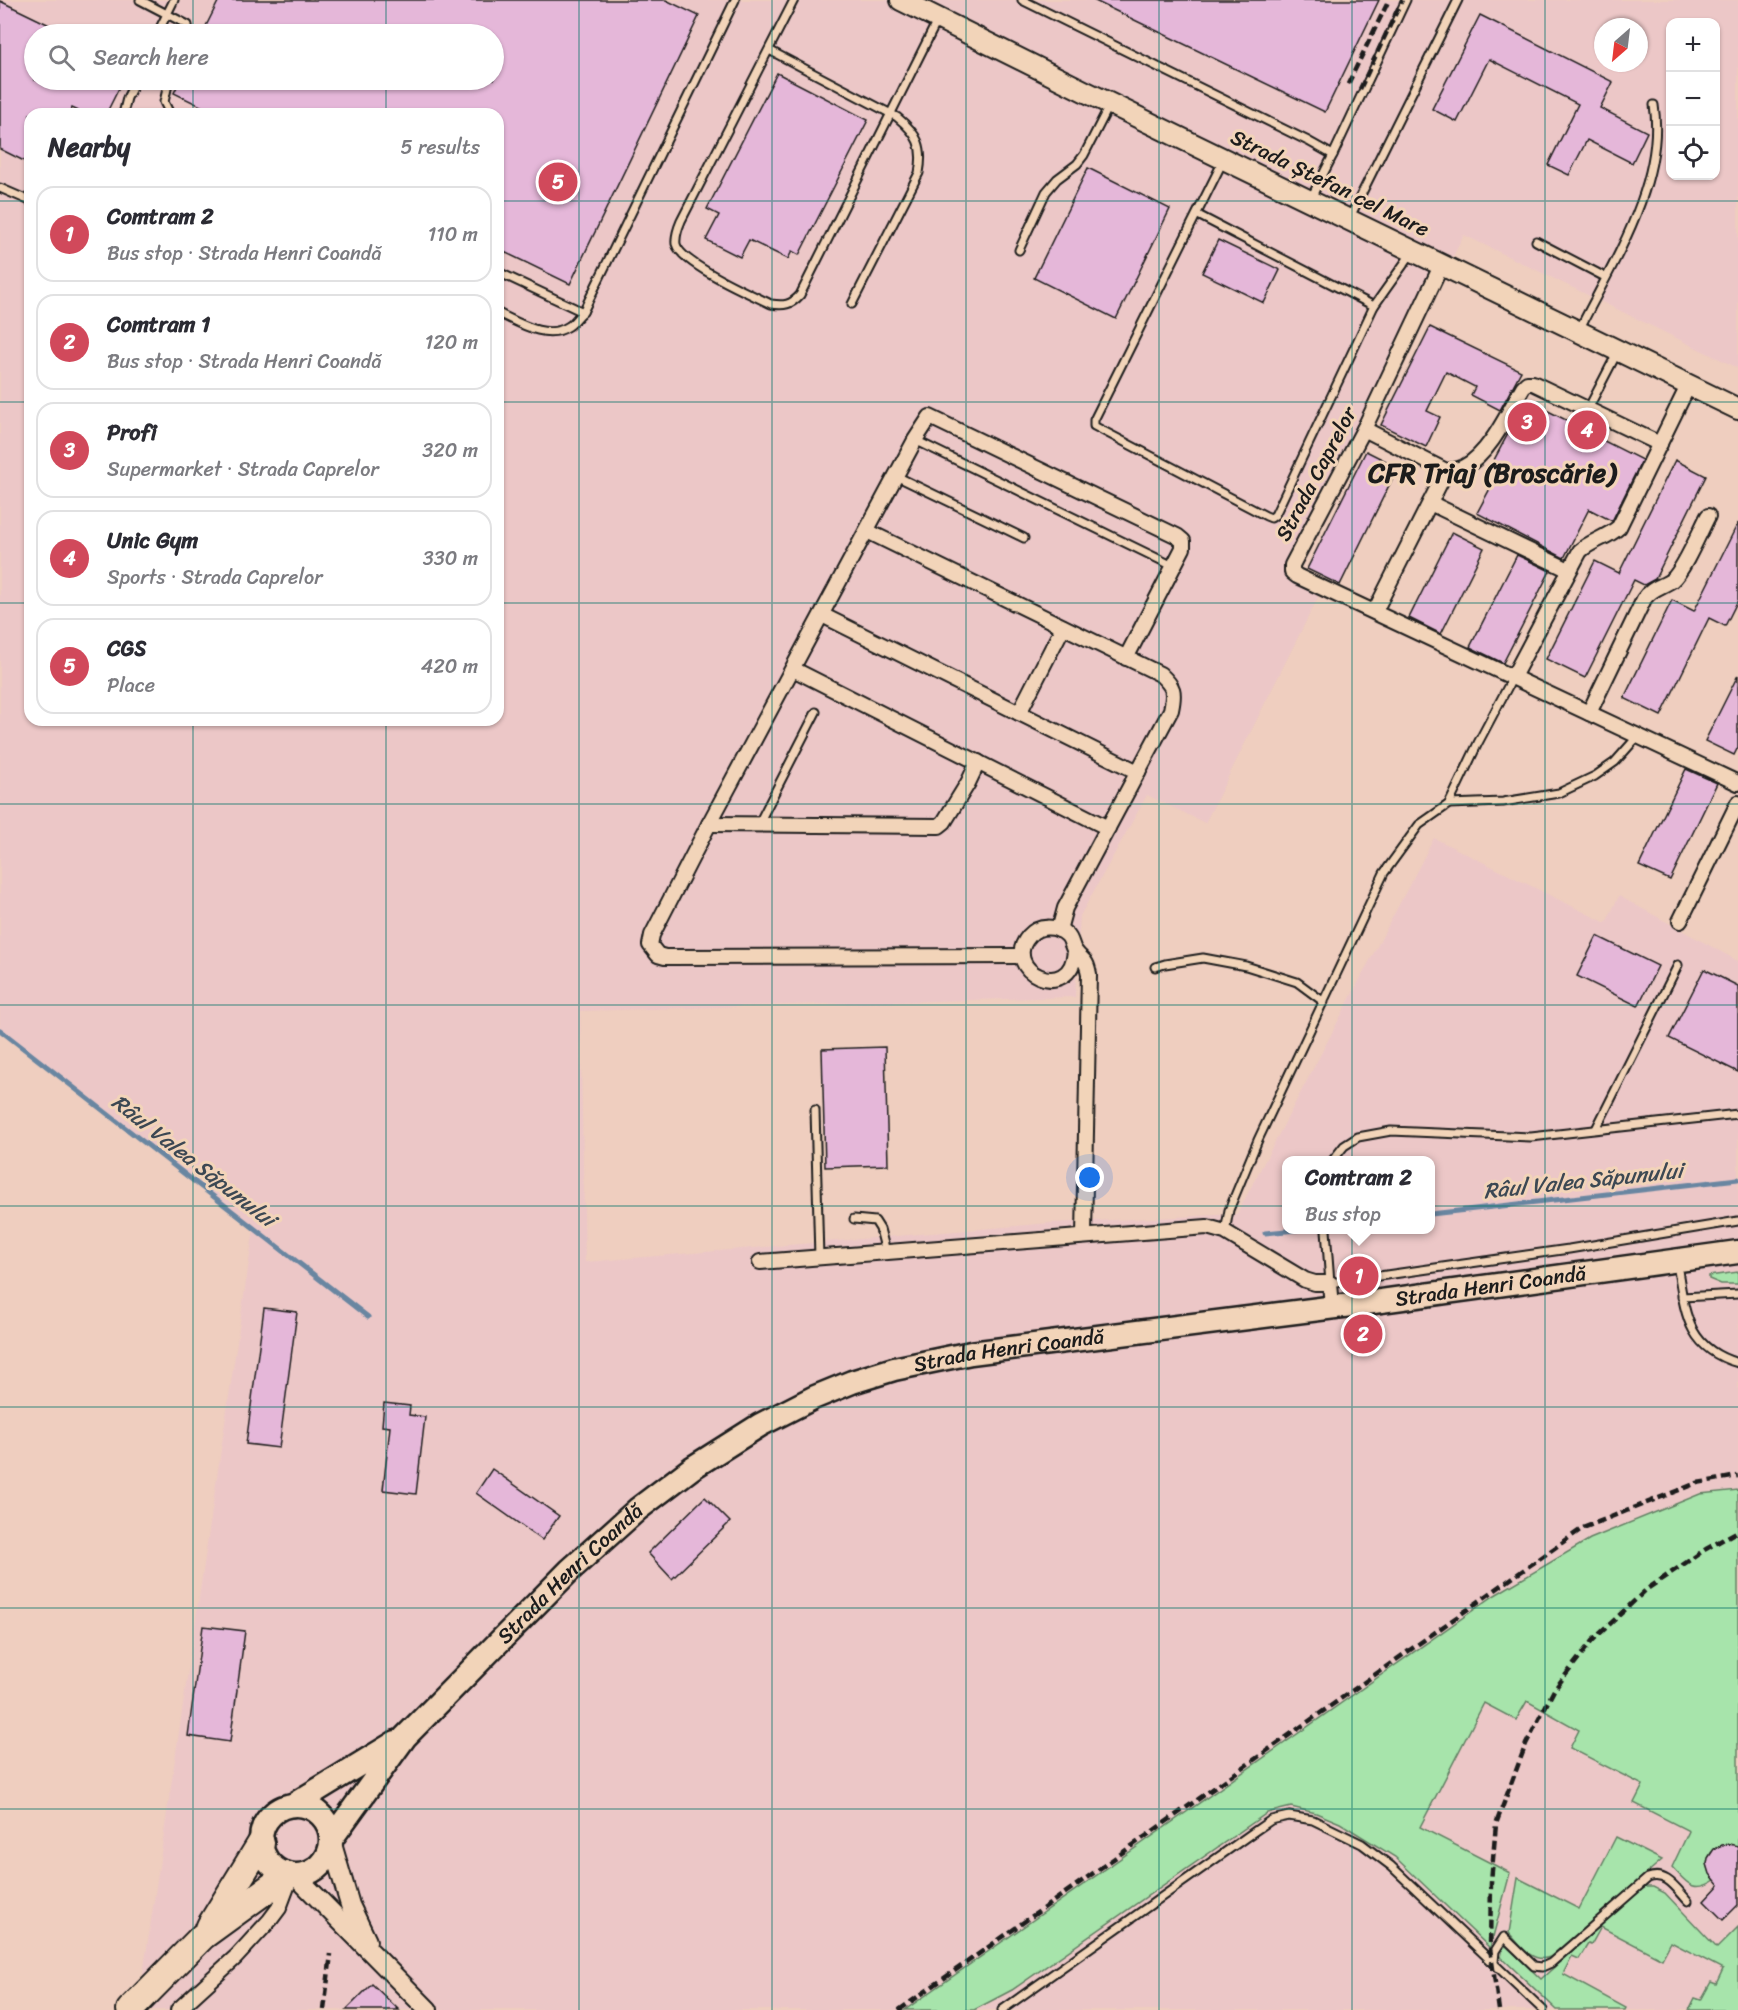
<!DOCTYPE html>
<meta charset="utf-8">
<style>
body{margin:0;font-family:Sriracha,sans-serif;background:#f7f7f7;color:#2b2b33}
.controls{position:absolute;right:18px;top:18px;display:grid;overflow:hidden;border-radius:12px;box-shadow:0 2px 4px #0004}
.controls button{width:54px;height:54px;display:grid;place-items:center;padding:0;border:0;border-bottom:2px solid #e1e1e2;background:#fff;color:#2b2b33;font:30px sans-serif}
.compass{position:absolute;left:1594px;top:18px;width:54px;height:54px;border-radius:50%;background:#fff;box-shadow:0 2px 4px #0004;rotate:208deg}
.you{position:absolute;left:1090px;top:1178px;width:21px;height:21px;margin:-15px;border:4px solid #fff;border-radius:50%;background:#1a73e8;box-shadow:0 0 0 9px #1a73e833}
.badge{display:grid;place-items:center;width:39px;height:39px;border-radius:50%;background:#d1495b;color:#fff;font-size:20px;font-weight:700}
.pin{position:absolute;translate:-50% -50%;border:3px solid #fff;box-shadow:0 2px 6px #0006}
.popup{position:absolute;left:1282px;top:1156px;width:153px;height:78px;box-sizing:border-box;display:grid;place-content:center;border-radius:12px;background:#fff;filter:drop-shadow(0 2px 4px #0005);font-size:20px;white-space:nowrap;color:#7c7c81}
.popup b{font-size:22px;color:#2b2b33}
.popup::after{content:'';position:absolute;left:50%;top:100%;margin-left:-12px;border:12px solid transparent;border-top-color:#fff}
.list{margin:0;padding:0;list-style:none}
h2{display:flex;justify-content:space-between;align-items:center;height:78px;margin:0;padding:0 24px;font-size:26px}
h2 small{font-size:20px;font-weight:400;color:#7c7c81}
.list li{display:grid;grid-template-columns:39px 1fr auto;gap:18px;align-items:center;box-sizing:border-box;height:96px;margin:0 12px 12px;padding:0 12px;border:2px solid #e1e1e2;border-radius:18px}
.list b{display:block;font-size:22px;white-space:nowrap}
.list p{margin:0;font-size:20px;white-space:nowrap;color:#7c7c81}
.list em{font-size:20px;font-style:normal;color:#7c7c81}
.icon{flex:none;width:33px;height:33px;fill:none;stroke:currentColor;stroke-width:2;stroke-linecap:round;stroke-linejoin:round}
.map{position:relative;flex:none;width:1738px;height:2010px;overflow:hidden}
.search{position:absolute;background:#fff;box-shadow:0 2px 4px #0004;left:24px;top:24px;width:480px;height:66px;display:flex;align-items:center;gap:15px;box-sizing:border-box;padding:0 21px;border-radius:33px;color:#7c7c81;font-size:22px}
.panel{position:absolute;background:#fff;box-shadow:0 2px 4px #0004;left:24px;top:108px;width:480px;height:618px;border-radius:18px}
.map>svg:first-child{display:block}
.built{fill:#ecc7c7;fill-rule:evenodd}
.green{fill:#a7e4ab;stroke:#628064;stroke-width:1.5}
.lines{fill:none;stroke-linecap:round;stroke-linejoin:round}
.stream{stroke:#6986a1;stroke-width:5}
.building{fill:#e5b7d9;stroke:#1c1c1c;stroke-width:1.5}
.service-casing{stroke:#1c1c1c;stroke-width:11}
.minor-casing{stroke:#1c1c1c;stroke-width:18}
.tertiary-casing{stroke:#1c1c1c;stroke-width:22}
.secondary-casing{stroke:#1c1c1c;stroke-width:24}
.primary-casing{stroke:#1c1c1c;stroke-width:27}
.motorway-casing{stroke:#1c1c1c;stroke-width:30}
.service{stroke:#f2d4b9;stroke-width:7}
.minor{stroke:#f2d4b9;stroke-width:14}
.tertiary{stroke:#f2d4b9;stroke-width:18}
.secondary{stroke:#f2d4b9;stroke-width:20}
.primary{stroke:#f2d4b9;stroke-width:22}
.motorway{stroke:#f2d4b9;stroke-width:26}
.rail{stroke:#1c1c1c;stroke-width:4.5;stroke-dasharray:9 4.5;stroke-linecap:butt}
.grid{fill:none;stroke:#0f766e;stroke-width:1.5;stroke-opacity:0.55}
.labels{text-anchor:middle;stroke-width:6;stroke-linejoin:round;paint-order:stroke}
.street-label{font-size:21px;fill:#1c1c1c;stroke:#f2d4b9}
.water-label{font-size:22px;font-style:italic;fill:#3c4853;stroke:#f2d4b9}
.district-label{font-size:27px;font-weight:bold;fill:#1c1c1c;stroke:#f2d4b9}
</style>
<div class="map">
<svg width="1738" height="2010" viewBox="0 0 1738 2010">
<rect width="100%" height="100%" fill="#efcebf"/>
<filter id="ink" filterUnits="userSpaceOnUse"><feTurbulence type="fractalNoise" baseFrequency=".0167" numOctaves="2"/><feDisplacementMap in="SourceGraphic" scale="12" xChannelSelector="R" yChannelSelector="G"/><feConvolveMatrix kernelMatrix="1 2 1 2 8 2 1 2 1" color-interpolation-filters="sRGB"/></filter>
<g filter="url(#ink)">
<path class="built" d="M 0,0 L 1738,0 L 1738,368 L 1464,235 L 1290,574 L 1321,591 L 1205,823 L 1147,795 L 1080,916 L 1075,997 L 580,1011 L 585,1262 L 1051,1223 L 1237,1214 L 1434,838 L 1606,923 L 1619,896 L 1738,961 L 1738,2010 L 130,2010 L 139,2001 L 254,1228 L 0,1031 ZM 1670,22 L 1716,22 L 1716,176 L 1670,176 ZM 1603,27 L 1639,27 L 1639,63 L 1603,63 ZM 34,34 L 494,34 L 494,80 L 34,80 ZM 30,114 L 498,114 L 498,720 L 30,720 ZM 1287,1160 L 1431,1160 L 1431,1230 L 1287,1230 Z"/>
<g class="green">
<path d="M 1738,1272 L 1738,1284 L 1721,1284 L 1709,1279 L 1709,1276 Z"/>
<path d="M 1738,1490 L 1738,1847 C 1713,1839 1698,1860 1715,1880 C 1693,1895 1686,1882 1672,1867 L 1689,1831 L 1634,1803 L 1643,1785 L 1570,1748 L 1579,1730 L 1527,1701 L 1516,1720 L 1484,1703 L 1420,1827 L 1510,1873 L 1490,1948 L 1395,1857 L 1340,1823 L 1316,1813 L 1291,1807 L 1267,1813 L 1012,1990 L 974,2010 L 905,2010 L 1495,1595 L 1590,1539 L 1700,1494 Z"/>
<path d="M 1616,1837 L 1662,1860 L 1550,1957 C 1532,1964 1520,1945 1509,1933 L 1518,1878 L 1579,1909 Z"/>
<path d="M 1646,1887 L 1653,1887 L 1665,1893 L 1717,1948 L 1738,1927 L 1738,2010 L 1689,2010 L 1695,1998 L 1701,2000 L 1711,1982 L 1716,1984 L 1723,1969 L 1671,1942 L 1662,1959 L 1601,1927 L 1591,1945 L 1588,1944 L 1579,1959 L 1572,1956 L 1563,1974 L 1626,2008 L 1625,2010 L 1557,2010 L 1501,1957 L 1503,1948 L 1506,1946 L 1541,1979 L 1640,1890 Z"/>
</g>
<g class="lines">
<g class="stream">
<path d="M 0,1030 L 368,1317"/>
<path d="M 1431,1214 L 1738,1179"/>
<path d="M 1265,1233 L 1297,1230"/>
</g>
</g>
<g class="building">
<path d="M 219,0 L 666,0 L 699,16 L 570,284 L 498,249 L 498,114 L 217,114 L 174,93 L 180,80 L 494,80 L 494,34 L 202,34 Z"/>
<path d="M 1093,0 L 1379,0 L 1325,112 Z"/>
<path d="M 0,1 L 68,34 L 34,34 L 34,80 L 123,80 L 106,114 L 85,114 L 72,108 L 69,114 L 30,114 L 30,164 L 0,149 Z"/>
<path d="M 1480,15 L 1613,82 L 1600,108 L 1647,132 L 1632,163 L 1587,140 L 1569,175 L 1548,165 L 1578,104 L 1489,59 L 1457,122 L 1432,109 Z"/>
<path d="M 777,73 L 868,120 L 799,255 L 792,251 L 788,259 L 749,240 L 740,257 L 706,240 L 719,215 L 707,209 Z"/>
<path d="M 1088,168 L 1170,209 L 1116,319 L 1034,278 Z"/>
<path d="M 1218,240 L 1280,270 L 1264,303 L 1202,273 Z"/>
<path d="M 1430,327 L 1521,371 L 1500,410 L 1471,395 L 1475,387 L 1446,372 L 1427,411 L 1440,417 L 1426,447 L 1381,425 Z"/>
<path d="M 1526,400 L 1572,423 L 1577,414 L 1607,429 L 1602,440 L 1642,460 L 1612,521 L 1589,509 L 1564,558 L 1477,513 L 1502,466 L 1493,462 Z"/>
<path d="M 1366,451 L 1398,467 L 1340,585 L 1307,569 Z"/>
<path d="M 1675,460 L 1706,476 L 1655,579 L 1644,585 L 1634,580 L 1585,678 L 1546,659 L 1595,561 L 1619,573 Z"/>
<path d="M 1738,523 L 1738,600 L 1725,626 L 1709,618 L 1661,716 L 1624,698 L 1672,600 L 1694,611 Z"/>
<path d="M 1452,532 L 1484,548 L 1441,634 L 1409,618 Z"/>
<path d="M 1517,555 L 1550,571 L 1503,663 L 1470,647 Z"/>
<path d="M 1738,675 L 1738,747 L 1734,755 L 1705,741 Z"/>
<path d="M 1686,769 L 1717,783 L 1670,880 L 1639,866 Z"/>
<path d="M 1597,936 L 1658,966 L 1638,1006 L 1577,976 Z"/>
<path d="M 1704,969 L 1738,986 L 1738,1072 L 1669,1038 Z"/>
<path d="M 885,1047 L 888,1165 L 825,1167 L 822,1049 Z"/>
<path d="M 264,1308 L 297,1312 L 279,1448 L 246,1444 Z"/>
<path d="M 384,1403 L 410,1406 L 409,1415 L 425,1417 L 416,1494 L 383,1490 L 390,1427 L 382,1426 Z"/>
<path d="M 492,1469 L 559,1516 L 542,1540 L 476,1493 Z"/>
<path d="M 705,1497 L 730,1522 L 672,1579 L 648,1553 Z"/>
<path d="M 203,1626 L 245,1631 L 230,1742 L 188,1736 Z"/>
<path d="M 1729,1844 L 1738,1846 L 1738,1905 L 1723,1920 L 1704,1901 L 1719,1885 L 1710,1874 L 1707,1864 L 1708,1858 L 1714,1849 L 1722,1845 Z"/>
<path d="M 372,1984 L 399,2010 L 346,2010 Z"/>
</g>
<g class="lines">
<g class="service-casing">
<g id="service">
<path d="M 140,0 L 188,25 L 189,34"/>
<path d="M 794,0 L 681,221 C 678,228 675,236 676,244 C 681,264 752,295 771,304 C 784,306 791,305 800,295 L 937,21"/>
<path d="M 1022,0 L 1308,141 L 1333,155 L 1311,198"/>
<path d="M 157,34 L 174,0"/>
<path d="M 769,50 L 897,117 C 918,134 924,147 919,173 L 852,304"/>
<path d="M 169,80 L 164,102 L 170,114"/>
<path d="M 123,114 L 127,98 L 136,80"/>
<path d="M 1333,155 L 1406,0"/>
<path d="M 1223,161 L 1094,420 L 1094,426 L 1266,516 L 1271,518 L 1275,515 L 1374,306 L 1411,254"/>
<path d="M 0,188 L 30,201"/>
<path d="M 1198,215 L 1374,306"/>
<path d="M 1350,217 L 1458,0"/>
<path d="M 1536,241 L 1605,277"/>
<path d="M 1019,250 L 1046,192 L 1057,179 L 1077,164 L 1084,155 L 1109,106"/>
<path d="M 498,272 L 583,312"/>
<path d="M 498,313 C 519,323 547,341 569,326 C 574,323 578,316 583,312 L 735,0"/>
<path d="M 1579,330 C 1612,264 1666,181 1654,105"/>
<path d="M 1588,409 L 1617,353"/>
<path d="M 915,440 L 1173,566"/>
<path d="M 896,476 L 1024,538"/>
<path d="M 1449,804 L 1478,743 L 1513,677"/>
<path d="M 758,825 L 816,712"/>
<path d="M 1155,967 L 1165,964 L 1203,958 L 1246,966 L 1297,982 L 1324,1002"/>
<path d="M 815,1110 L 819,1258"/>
<path d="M 1596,1129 L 1678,965"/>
<path d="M 1333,1160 L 1344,1146 L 1358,1137 L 1391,1131 L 1531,1137 L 1738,1114"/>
<path d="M 854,1219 L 875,1221 L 880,1229 L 886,1252"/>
<path d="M 1326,1230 L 1330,1283 L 1569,1249 L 1738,1221"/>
<path d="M 1225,1232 L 1229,1210 L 1258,1140 L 1384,873 L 1419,825 L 1449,804 L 1503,802 L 1559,793 L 1595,776 L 1615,762 L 1638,736"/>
<path d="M 1677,1264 C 1685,1310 1685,1348 1738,1363"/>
<path d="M 1682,1297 L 1738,1294"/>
<path d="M 1494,1962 L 1495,1951 L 1504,1937 L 1534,1966 L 1542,1967 L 1551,1963 L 1648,1878 C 1666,1871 1676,1888 1688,1901"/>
<path d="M 1002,2010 L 1255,1831 L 1271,1820 L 1289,1816 L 1313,1820 L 1362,1844 L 1391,1866 L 1543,2010"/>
</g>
</g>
<g class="minor-casing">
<g id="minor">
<path d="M 1442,264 L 1364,429 L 1292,565 L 1292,572 L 1297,576 L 1738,783"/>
<path d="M 1364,429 L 1446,471"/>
<path d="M 1430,503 L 1569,570"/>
<path d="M 867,531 L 1160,674 C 1174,687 1175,691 1171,710 L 1065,908 L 1059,930"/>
<path d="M 1375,611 L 1446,471 C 1452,470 1459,470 1464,467 C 1490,454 1509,411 1523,387 L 1527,383 L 1533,383 L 1660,444"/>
<path d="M 822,615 L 1138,772"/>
<path d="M 793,669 L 1108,828"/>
<path d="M 1513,677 L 1580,551 C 1592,540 1607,538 1619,527 L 1689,384"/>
<path d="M 1019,713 L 1063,627"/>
<path d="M 1589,713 L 1644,599 C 1651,588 1662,587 1672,580 C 1684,570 1700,531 1708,516"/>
<path d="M 709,824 L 939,826 L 944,822 L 968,783 L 978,762"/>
<path d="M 1680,921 L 1738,803"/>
<path d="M 1075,951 C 1071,1005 999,970 1029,936 C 1038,925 1056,925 1067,935 C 1072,940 1071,946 1075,951 C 1083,962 1086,958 1089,974 L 1084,1236"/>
<path d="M 1022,956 L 665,957 L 658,955 L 650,945 L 652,935 L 709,824 L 915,440 L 930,417 L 1177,536 L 1183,541 L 1183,548 L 1126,658"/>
<path d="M 760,1262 L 1207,1227 L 1225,1232 L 1305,1280 L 1315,1283 L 1330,1283 L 1332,1307"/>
<path d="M 178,2010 L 236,1957 L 270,1920 L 279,1908 L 291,1876"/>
</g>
</g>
<g class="tertiary-casing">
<g id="tertiary">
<path d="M 332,1844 L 350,1905 L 367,1941"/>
<path d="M 296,1876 L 428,2010"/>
</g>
</g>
<g class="secondary-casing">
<path id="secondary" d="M 901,0 L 1084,91 L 1738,409"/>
</g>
<g class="primary-casing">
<g id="primary">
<circle cx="296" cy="1840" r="35"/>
<path d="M 293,1805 L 396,1742"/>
<path id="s1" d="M 332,1838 L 405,1737 L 570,1570 L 638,1509 L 692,1468 L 760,1425 L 813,1398 L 852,1382 L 894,1369 L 971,1353 L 1359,1304 L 1738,1252"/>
</g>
</g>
<g class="motorway-casing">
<g id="motorway">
<path d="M 210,1926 L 261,1843"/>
<path d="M 130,2010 L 203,1936 L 287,1875"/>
</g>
</g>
<use href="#service" class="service"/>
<use href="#minor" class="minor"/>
<use href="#tertiary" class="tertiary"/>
<use href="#secondary" class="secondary"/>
<use href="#primary" class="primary"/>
<use href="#motorway" class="motorway"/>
<g class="rail">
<path d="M 1348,84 L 1389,0"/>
<path d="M 1360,89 L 1402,0"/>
<path d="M 324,2010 L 331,1954"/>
<path d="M 899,2010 L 1583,1528 L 1697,1483 L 1738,1476"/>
<path d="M 1499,2010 L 1490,1948 L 1491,1882 L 1496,1824 L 1526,1744 L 1554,1690 L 1592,1641 L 1647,1589 L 1706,1549 L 1738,1531"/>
</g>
</g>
</g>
<path class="grid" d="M 193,0 L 193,34M 386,0 L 386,34M 579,0 L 579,2010M 772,0 L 772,2010M 966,0 L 966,2010M 1159,0 L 1159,2010M 1352,0 L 1352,2010M 1545,0 L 1545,2010M 193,80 L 193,114M 386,80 L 386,114M 0,201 L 30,201M 498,201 L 1738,201M 0,402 L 30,402M 498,402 L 1738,402M 0,603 L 30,603M 498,603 L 1738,603M 193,720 L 193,2010M 386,720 L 386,2010M 0,804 L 1738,804M 0,1005 L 1738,1005M 0,1206 L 1738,1206M 0,1407 L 1738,1407M 0,1608 L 1738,1608M 0,1809 L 1738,1809"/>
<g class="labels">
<g class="street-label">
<text transform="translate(1330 183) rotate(26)" y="7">Strada Ștefan cel Mare</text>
<text transform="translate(1316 474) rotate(-62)" y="7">Strada Caprelor</text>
<text dy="7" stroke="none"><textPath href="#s1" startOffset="1347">Strada Henri Coandă</textPath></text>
<text dy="7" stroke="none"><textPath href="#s1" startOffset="861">Strada Henri Coandă</textPath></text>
<text dy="7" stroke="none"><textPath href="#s1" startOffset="357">Strada Henri Coandă</textPath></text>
</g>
<g class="water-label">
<text transform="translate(194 1160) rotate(38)" y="8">Râul Valea Săpunului</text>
<text transform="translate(1583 1180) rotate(-6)" y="8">Râul Valea Săpunului</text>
</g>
<g class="district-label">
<text x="1492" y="482">CFR Triaj (Broscărie)</text>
</g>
</g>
</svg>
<div class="controls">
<button>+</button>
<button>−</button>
<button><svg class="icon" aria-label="locate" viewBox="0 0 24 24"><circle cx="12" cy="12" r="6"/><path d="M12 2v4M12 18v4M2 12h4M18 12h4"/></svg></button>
</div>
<svg class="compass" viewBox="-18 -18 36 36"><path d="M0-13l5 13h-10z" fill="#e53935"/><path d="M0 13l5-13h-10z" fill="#7c7c81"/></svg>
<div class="you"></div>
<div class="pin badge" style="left:1359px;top:1276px">1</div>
<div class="popup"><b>Comtram 2</b>Bus stop</div>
<div class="pin badge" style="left:1363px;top:1334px">2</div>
<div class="pin badge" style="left:1527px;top:422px">3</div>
<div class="pin badge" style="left:1587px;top:430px">4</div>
<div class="pin badge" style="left:558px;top:182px">5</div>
<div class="search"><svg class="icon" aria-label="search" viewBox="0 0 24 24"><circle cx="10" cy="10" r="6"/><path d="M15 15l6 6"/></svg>Search here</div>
<section class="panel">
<h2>Nearby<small>5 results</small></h2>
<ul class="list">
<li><span class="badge">1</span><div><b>Comtram 2</b><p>Bus stop · Strada Henri Coandă</p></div><em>110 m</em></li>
<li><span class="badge">2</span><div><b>Comtram 1</b><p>Bus stop · Strada Henri Coandă</p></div><em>120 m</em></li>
<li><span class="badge">3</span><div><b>Profi</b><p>Supermarket · Strada Caprelor</p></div><em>320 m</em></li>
<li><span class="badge">4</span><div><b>Unic Gym</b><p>Sports · Strada Caprelor</p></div><em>330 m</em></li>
<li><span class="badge">5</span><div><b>CGS</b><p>Place</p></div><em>420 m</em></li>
</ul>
</section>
</div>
